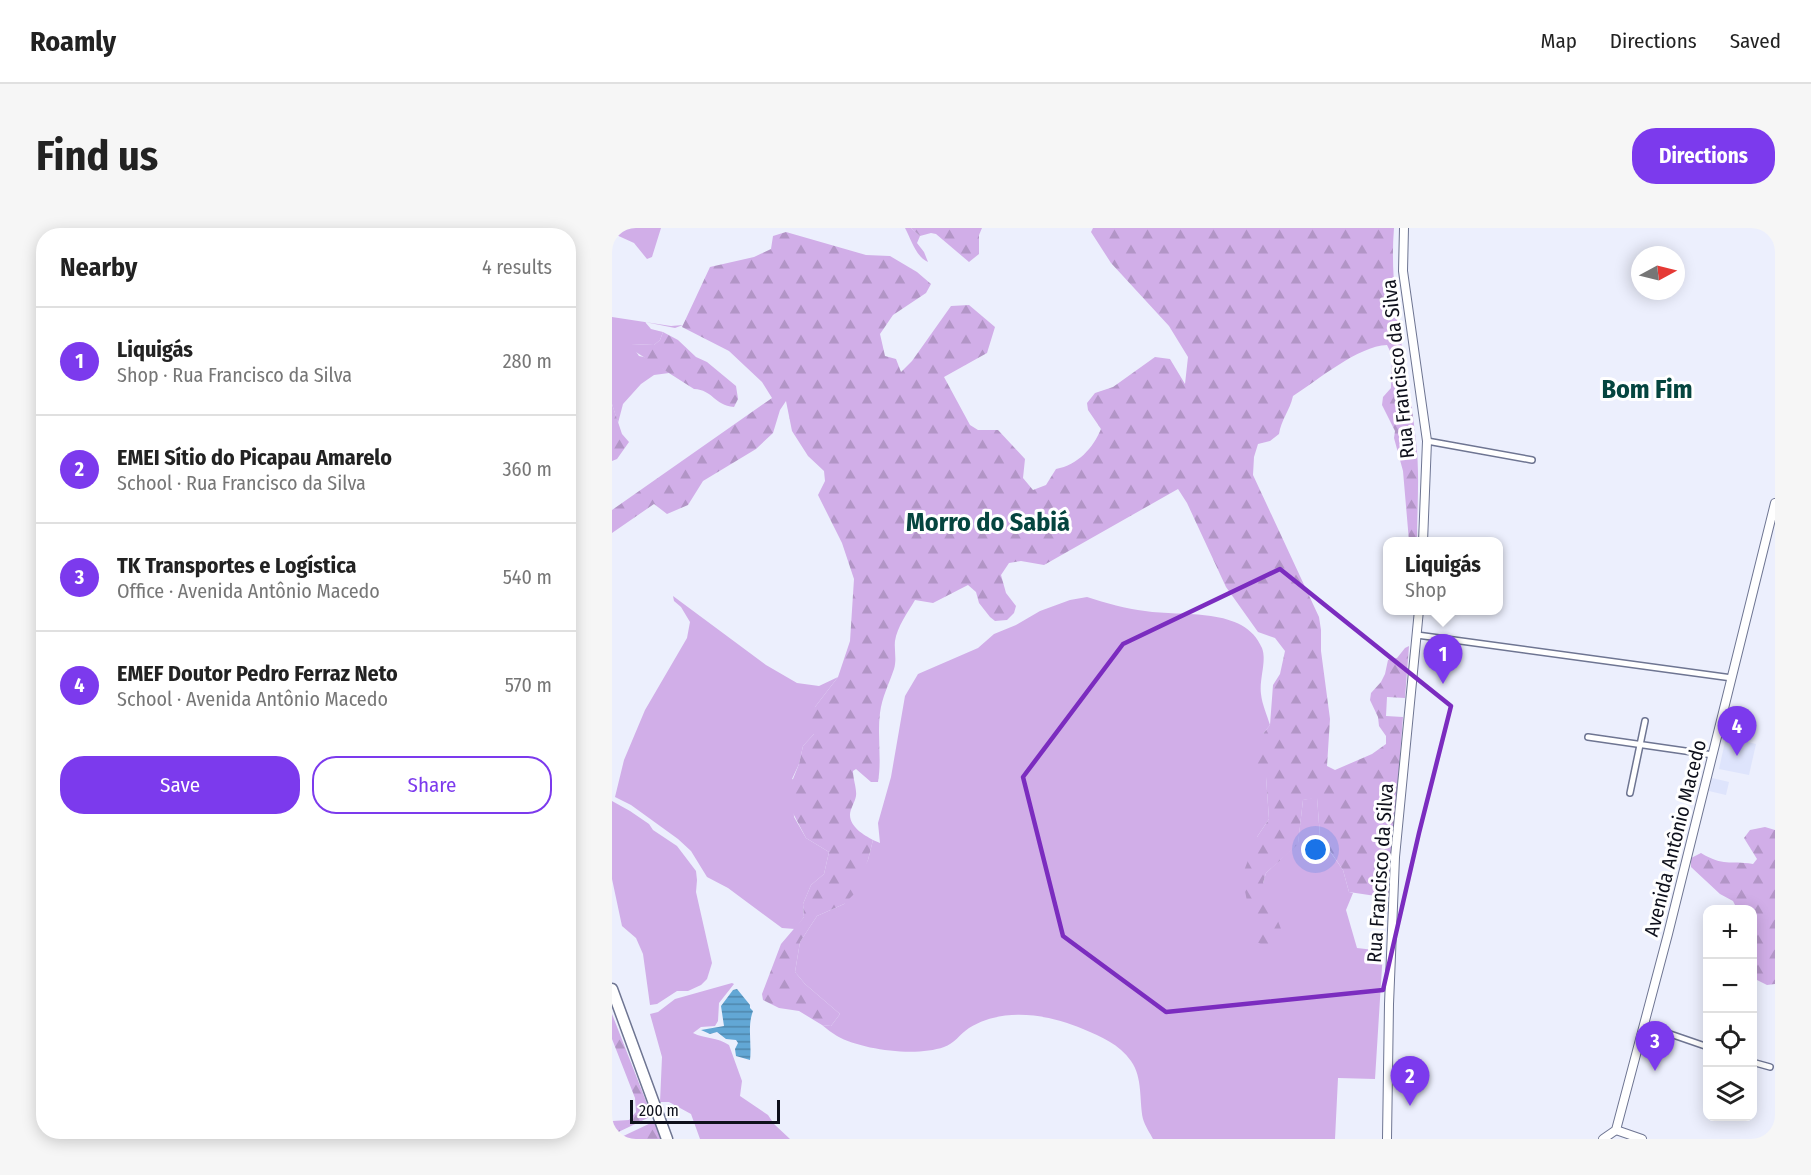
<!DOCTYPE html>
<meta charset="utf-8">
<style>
body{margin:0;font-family:"Fira Sans Condensed",sans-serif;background:#f6f6f6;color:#222}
.controls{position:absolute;right:18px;bottom:18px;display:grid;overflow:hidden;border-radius:12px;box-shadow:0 3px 15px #0003}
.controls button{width:54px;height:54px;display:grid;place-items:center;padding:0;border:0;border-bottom:2px solid #e0e0e0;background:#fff;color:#222;font:30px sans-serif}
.compass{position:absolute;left:1019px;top:18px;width:54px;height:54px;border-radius:50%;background:#fff;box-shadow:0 3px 15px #0003;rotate:83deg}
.scale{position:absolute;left:18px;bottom:15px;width:150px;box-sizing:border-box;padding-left:6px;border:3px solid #0e101b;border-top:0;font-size:16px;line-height:21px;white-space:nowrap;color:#0e101b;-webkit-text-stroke:4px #fff;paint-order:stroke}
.you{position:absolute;left:704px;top:622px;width:21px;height:21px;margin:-15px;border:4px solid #fff;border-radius:50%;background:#1a73e8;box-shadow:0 0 0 9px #1a73e833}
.badge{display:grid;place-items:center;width:39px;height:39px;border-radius:50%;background:#7c3aed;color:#fff;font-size:20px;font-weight:700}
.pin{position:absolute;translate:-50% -50px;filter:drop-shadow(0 2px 3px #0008)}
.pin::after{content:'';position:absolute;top:32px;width:21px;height:18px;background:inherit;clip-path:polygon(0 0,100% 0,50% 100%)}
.popup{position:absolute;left:771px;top:309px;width:120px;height:78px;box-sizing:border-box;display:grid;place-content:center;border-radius:12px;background:#fff;filter:drop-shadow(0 2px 4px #0005);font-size:20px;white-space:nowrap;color:#767676}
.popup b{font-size:22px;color:#222}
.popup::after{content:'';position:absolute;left:50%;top:100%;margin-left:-12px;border:12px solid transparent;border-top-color:#fff}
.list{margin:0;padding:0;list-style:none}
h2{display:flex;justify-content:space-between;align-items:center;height:78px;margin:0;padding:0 24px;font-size:26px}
h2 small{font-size:20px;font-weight:400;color:#767676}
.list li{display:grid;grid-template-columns:39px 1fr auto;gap:18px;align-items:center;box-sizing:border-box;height:108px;padding:0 24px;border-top:2px solid #e0e0e0}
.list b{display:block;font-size:22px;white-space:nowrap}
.list p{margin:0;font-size:20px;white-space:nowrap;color:#767676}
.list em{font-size:20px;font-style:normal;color:#767676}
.actions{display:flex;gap:12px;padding:18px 24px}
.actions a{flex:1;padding:14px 0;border:2px solid #7c3aed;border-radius:24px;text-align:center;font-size:21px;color:#7c3aed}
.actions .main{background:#7c3aed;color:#fff}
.icon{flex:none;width:33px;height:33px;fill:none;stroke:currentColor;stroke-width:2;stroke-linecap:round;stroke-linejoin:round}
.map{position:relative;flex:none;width:1163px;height:911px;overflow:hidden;border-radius:24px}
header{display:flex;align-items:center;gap:36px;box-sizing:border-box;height:84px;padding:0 30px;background:#fff;border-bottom:2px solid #e0e0e0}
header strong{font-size:28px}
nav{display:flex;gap:33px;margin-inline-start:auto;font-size:21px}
.intro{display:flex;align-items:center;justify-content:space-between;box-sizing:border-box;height:144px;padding:0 36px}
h1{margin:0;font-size:42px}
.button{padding:15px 27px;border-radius:24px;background:#7c3aed;color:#fff;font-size:21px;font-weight:700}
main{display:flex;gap:36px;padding:0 36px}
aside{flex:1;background:#fff;border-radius:24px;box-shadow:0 3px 15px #0003}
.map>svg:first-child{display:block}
.built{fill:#dee4fc}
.grass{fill:#d1aee8}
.forest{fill:url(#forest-firs)}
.water{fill:url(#water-rules)}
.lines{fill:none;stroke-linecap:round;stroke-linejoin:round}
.street-casing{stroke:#6e7592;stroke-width:8}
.secondary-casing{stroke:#6e7592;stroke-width:10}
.highway-casing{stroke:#6e7592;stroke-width:13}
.street{stroke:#fff;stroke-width:5}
.secondary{stroke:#fff;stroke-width:8}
.highway{stroke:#fff;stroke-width:10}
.marked{fill:none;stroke:#7b2cbf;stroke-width:4.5;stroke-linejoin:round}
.labels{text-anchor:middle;stroke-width:6;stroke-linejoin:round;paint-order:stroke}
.street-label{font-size:20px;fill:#0e101b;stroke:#fff}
.district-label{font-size:26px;font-weight:bold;fill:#05453f;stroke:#fff}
</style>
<header>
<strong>Roamly</strong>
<nav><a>Map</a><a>Directions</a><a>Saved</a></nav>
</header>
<div class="intro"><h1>Find us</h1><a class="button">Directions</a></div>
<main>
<aside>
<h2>Nearby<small>4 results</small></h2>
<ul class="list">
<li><span class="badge">1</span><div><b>Liquigás</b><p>Shop · Rua Francisco da Silva</p></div><em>280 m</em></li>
<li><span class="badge">2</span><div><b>EMEI Sítio do Picapau Amarelo</b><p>School · Rua Francisco da Silva</p></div><em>360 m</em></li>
<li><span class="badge">3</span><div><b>TK Transportes e Logística</b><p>Office · Avenida Antônio Macedo</p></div><em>540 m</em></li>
<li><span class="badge">4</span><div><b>EMEF Doutor Pedro Ferraz Neto</b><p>School · Avenida Antônio Macedo</p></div><em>570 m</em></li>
</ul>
<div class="actions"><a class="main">Save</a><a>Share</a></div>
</aside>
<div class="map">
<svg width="1163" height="911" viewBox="0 0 1163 911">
<defs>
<pattern id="forest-firs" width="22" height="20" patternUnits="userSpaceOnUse" patternTransform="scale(1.5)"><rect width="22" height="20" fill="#d1aee8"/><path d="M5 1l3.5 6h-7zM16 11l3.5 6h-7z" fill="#b295c6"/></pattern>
<pattern id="water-rules" width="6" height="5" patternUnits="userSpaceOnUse" patternTransform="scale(1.5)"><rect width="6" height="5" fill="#62a7d5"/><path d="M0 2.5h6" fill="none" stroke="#4f87ac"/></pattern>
</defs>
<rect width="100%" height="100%" fill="#eceffd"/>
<g class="built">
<path d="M 1114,509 L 1144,516 L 1137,547 L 1107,541 Z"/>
<path d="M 1100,550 L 1117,554 L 1114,567 L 1097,563 Z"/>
</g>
<g class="grass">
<path d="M 0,0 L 49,0 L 40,29 L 35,31 L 22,15 L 0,5 Z"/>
<path d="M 293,0 L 299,0 L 308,8 L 305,15 L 312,24 L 316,34 C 304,29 299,11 293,0 Z"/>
<path d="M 0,89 L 59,98 L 71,97 L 63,100 L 33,94 L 39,101 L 51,104 L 48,112 L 42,117 L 19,116 L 27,128 L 36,130 L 57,145 L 42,147 L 29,156 L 11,176 L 6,195 L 0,176 Z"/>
<path d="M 61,368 L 154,437 L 185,455 L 207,458 L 226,449 L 203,479 L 202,506 L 191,518 L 187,536 L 180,551 L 182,589 L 194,610 L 217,624 L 212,646 L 199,657 L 191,676 L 192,689 L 183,701 L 170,700 L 116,660 L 95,649 L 79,623 L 66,611 L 19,577 L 3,569 L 12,532 L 33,482 L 75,410 L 78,394 L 69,379 L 62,373 Z"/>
<path d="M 475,369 C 494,375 514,381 533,383 C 570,389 633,378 650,420 C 655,433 647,451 649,466 C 650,476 655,487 658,497 L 651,506 L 657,591 L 645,609 L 651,655 L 654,645 L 686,615 L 691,572 L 705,569 L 708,609 L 731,642 L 737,664 L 741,665 L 734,682 L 745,720 L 771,723 L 763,851 L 726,850 L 723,911 L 541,911 C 538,905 533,898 531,891 C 527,872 531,850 519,833 C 507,816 490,809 471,801 C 436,786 391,779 357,800 C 348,806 342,816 332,819 C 304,829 250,822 225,808 C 220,805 215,801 210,797 L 219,798 L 228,786 L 193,756 L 183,744 L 188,714 L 205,688 L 232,676 L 256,632 L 261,612 L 268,615 L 266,595 L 279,549 L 293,468 L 306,446 L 366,420 L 382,406 L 404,397 L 428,383 L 458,372 Z"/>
<path d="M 0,573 L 18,583 L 37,596 L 41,602 L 65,618 L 84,643 L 85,652 L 84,664 L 100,735 L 95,751 L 89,757 L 76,763 L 65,763 L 45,776 L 38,777 L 31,726 L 24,710 L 10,698 L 0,651 Z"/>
<path d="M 120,755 L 122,756 L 107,775 L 106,793 L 103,798 L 89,799 L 81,805 C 93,811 105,809 117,817 L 130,853 L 128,868 L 156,887 L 162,896 L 178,911 L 88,911 L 79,886 L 57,874 L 48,874 L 50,829 L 38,786 L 46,784 L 63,771 Z"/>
</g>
<g class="forest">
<path d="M 299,0 L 370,0 L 367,7 L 367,26 L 357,34 L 324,6 L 319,5 L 308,8 Z"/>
<path d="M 481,0 L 782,0 C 776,72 797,142 804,213 C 808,246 805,280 805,313 L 797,313 L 791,243 L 782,210 L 783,203 L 770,177 L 771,169 L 779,160 L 780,127 L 775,117 C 746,118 706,152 681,168 C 678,182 669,192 667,206 L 658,213 L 646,216 L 642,229 L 641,247 L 707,389 L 709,402 L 709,423 L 718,491 L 715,538 L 723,542 L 760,526 L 774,516 L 774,508 L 767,498 L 766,489 L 758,472 L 759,465 L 769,454 L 773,446 L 776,432 L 785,430 L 793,420 L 797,418 L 793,470 L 775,469 L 774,488 L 791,489 L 777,670 L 737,664 L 731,642 L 708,608 L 705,570 L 691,572 L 686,616 L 654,645 L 651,655 L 673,711 L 662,723 L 643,713 L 630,648 L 645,609 L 657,591 L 654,549 L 641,534 L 651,506 L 658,497 L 661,457 L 668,446 L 673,423 L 663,410 L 646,404 L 614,359 L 575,275 L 566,261 L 432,337 L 409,333 L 397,335 L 389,347 L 394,365 L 404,378 L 402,385 L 395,392 L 383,393 L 378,389 L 367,375 L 364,364 L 356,357 L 321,375 L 303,372 C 296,384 285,399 283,413 C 282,422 285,431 282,441 C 277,456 270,469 268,485 C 265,508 270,531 266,554 L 259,554 L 244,541 L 241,543 C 241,551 245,561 244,568 C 243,574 238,581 238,587 C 238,599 252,607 261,612 L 256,632 L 242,666 L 232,676 L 205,688 L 188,714 L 183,744 L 193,756 L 228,786 L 219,798 L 210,797 L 187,783 L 167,780 L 151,772 L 150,766 L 169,716 L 192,689 L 191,676 L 199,657 L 212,646 L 217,624 L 194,610 L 171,566 L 173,553 L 181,551 L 187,536 L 191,518 L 202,506 L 197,495 L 203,479 L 226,449 L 238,413 L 242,351 L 230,315 L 206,267 L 213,253 L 212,243 L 196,228 L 180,203 L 174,173 L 168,182 L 161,205 L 144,221 L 91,253 L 76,277 L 55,286 L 42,276 L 0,305 L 0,282 L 160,170 L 150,154 L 117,123 L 70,99 L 98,39 L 142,29 L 159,21 L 161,8 L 174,4 L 254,27 L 278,28 L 305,44 L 319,56 L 314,65 L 281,87 L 268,106 L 273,128 L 284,131 L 289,144 L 300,133 L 339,78 L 357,77 L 383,99 L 375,125 L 332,149 L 358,197 L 366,202 L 386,202 L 413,231 L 411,250 L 421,262 L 434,257 L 444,241 C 466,237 481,220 489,201 L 476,182 L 475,175 L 483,165 L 501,159 L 543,129 L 558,131 L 573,156 L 576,129 L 557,98 L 499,35 L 479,4 Z"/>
<path d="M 51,104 L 66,112 L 84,129 L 95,134 L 124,158 L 126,171 L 122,179 C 102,177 101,162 82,161 L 16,119 L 19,116 L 42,117 L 48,112 Z"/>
<path d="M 0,176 L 10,206 L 17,214 L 5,231 L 0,233 Z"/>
<path d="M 1153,599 L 1163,602 L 1163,756 L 1155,757 L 1141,750 L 1140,682 L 1125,681 L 1121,673 L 1108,666 L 1079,639 L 1079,630 L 1089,625 C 1112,639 1117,632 1141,636 L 1145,631 L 1132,610 L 1138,602 Z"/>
<path d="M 0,786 L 39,886 L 38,889 L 0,907 L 0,893 L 17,892 L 24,884 L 23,870 L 0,811 Z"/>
<path d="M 41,894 L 47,897 L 51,911 L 5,911 Z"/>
</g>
<path class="water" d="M 125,761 L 138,777 L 138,780 L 141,783 C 135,798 140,816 138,832 L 124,828 L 123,821 L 126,815 L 124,812 L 114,811 L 105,804 L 98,806 L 89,802 L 112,798 L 109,778 L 121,762 Z"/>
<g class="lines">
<g class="street-casing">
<g id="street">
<path d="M 815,213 L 920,232"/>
<path d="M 805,407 L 1120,450"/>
<path d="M 976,509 L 1101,527"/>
<path d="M 1018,565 L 1033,493"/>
<path d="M 1032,797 L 1096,819"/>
<path d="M 1140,834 L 1158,839"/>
</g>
</g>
<g class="secondary-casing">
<g id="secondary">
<path d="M 792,0 L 791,43 L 815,213 L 811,314"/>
<path d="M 1004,902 L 1030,911"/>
<path d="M 775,911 L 777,776 L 783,629 L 807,382"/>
<path d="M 991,911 L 1004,902 L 1056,706 L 1163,275"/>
</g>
</g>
<g class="highway-casing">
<path id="highway" d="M 0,761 L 55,911"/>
</g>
<use href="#street" class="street"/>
<use href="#secondary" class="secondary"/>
<use href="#highway" class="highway"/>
</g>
<path class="marked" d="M 668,341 L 839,478 L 807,605 L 771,762 L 554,784 L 451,708 L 411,549 L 511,416 Z"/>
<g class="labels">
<g class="street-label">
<text transform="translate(786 141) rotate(-96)" y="7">Rua Francisco da Silva</text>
<text transform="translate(1063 610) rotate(-76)" y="7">Avenida Antônio Macedo</text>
<text transform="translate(768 645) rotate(-86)" y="7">Rua Francisco da Silva</text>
</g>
<g class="district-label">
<text x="1035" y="170">Bom Fim</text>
<text x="376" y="303">Morro do Sabiá</text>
</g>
</g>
</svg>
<div class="controls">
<button>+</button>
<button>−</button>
<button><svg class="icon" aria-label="locate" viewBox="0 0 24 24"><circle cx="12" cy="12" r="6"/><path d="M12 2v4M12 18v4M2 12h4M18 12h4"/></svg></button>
<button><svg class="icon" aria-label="layers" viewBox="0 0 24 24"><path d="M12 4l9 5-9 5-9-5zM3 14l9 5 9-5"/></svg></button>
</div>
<svg class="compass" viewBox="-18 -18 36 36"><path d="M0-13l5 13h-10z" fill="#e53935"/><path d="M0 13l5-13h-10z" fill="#767676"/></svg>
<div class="scale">200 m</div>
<div class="you"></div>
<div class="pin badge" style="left:831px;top:456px">1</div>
<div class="popup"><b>Liquigás</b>Shop</div>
<div class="pin badge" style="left:798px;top:878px">2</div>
<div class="pin badge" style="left:1043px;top:843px">3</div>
<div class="pin badge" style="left:1125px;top:528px">4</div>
</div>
</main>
